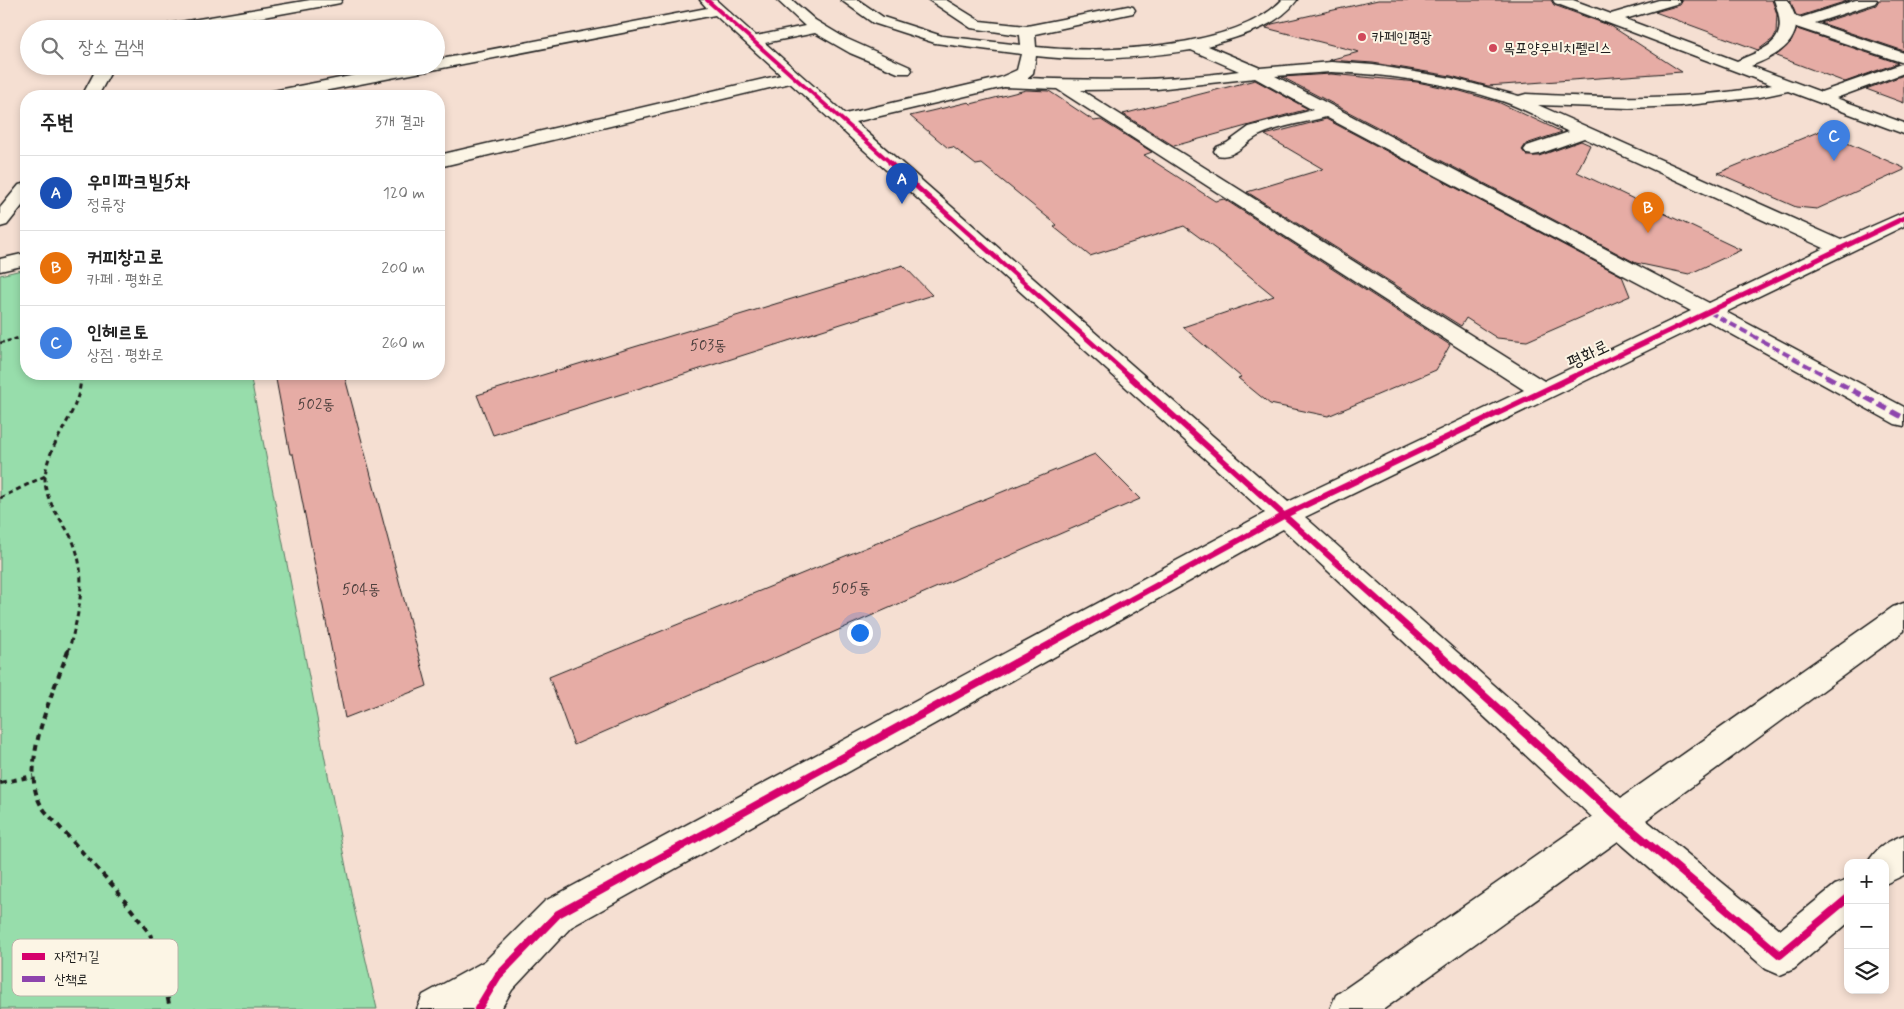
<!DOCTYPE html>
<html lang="ko">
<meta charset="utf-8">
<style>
body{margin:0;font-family:Mynerve,"Poor Story",sans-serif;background:#f2f2f2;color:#222}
.controls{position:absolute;right:15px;bottom:15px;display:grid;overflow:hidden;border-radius:10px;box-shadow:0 2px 8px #0003}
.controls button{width:45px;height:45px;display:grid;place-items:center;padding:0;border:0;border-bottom:1px solid #e0e0e0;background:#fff;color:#222;font:25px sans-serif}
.you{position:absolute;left:859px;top:632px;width:18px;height:18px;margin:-12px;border:4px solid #fff;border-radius:50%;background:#1a73e8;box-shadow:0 0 0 8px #1a73e833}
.badge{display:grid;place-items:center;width:32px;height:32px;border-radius:50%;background:#d1495b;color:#fff;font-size:16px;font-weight:700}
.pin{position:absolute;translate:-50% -41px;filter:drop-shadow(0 1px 2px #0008)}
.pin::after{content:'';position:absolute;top:26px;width:18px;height:15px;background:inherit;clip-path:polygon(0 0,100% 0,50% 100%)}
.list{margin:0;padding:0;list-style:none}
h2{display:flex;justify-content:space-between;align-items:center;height:65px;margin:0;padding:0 20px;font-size:21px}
h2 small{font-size:16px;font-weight:400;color:#767676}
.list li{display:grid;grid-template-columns:32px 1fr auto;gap:15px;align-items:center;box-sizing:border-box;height:75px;padding:0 20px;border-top:1px solid #e0e0e0}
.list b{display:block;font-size:19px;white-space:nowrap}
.list p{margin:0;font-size:16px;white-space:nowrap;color:#767676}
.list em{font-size:16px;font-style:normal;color:#767676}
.icon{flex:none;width:28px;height:28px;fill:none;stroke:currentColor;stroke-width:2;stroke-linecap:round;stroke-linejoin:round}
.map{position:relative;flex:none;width:1904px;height:1009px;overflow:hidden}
.search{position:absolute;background:#fff;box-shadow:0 2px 8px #0003;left:20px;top:20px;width:425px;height:55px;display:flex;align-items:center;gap:12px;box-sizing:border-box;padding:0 18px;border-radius:28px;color:#767676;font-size:19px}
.panel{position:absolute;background:#fff;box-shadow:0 2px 8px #0003;left:20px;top:90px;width:425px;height:290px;border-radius:20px}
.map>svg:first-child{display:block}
.green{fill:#97ddab;stroke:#5a7c64}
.building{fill:#e6aca5;stroke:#1c1c1c}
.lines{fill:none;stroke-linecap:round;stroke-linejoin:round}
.minor-casing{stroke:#1c1c1c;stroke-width:3}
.path-far2{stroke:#1c1c1c;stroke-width:2.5;stroke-dasharray:4 3;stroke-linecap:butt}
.path-far1{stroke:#1c1c1c;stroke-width:3;stroke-dasharray:5 4;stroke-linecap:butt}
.path{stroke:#1c1c1c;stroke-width:4;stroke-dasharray:6 5;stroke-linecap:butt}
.minor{fill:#fcf5e5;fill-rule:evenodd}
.quiet-far1{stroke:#8e44ad;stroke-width:4;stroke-dasharray:8 4;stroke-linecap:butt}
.quiet{stroke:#8e44ad;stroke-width:5;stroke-dasharray:10 5;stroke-linecap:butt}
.cycleway-far3-casing{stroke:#fcf5e5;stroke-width:5.5}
.cycleway-far2-casing{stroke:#fcf5e5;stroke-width:8}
.cycleway-far1-casing{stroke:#fcf5e5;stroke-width:9}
.cycleway-casing{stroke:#fcf5e5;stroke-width:11}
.cycleway-far3{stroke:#d6006c;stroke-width:4}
.cycleway-far2{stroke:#d6006c;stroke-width:5}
.cycleway-far1{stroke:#d6006c;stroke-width:6}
.cycleway{stroke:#d6006c;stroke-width:8}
.poi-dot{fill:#d1495b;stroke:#fcf5e5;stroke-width:2}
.labels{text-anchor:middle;stroke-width:4;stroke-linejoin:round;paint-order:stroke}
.far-poi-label{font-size:15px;fill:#1c1c1c;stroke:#fcf5e5;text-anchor:start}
.number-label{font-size:15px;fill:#4e403e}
.street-label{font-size:18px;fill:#1c1c1c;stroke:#fcf5e5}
.key{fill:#fcf5e5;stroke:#b9b4a9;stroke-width:1}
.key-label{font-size:14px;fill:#1c1c1c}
</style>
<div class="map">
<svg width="1904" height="1009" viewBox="0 0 1904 1009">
<rect width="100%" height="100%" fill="#f5dfd2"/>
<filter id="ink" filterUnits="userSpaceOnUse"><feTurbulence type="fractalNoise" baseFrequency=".02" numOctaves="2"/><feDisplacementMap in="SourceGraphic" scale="10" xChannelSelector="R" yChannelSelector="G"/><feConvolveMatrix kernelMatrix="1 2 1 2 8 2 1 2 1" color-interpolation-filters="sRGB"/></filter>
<g filter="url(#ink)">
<path class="green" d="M 26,269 L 26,374 L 250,374 L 354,908 L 377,1009 L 0,1009 L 0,275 Z"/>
<g class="building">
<path d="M 1378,0 L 1551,0 L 1554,5 L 1611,26 L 1682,72 L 1488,86 L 1451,76 L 1373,63 L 1329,60 L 1359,52 L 1266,28 L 1272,24 Z"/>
<path d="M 1683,0 L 1772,0 L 1777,14 L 1776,33 L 1773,39 L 1758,50 L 1655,12 L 1680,5 Z"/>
<path d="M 1790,0 L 1850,0 L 1800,16 L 1796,15 Z"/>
<path d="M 1879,0 L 1904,0 L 1904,51 L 1821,23 L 1876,5 Z"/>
<path d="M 1797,29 L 1898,63 L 1845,82 L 1776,56 L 1791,42 Z"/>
<path d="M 1331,74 L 1417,82 L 1460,91 L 1498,102 L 1562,132 L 1526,144 L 1522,150 L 1527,156 L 1539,156 L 1581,141 L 1590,145 L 1577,172 L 1741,250 L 1689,274 L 1636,263 L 1282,77 Z"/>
<path d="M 1904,75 L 1904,103 L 1866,89 Z"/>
<path d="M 1255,80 L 1308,109 L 1174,146 L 1123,114 Z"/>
<path d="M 1026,90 L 1049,91 L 1094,121 L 1101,120 L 1152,152 L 1144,155 L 1215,201 L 1224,199 L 1450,345 L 1436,370 L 1328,416 L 1270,404 L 1238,378 L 1241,377 L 1183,327 L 1274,296 L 1225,256 L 1184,226 L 1090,256 L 1054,227 L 1057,225 L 982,164 L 976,165 L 953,147 L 948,148 L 910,116 L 969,102 L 971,104 Z"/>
<path d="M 1326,119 L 1622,276 L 1630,296 L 1527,341 L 1497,338 L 1466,318 L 1461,326 L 1247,192 L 1323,169 L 1265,135 Z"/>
<path d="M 1820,131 L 1904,168 L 1904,170 L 1817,209 L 1796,207 L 1718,173 Z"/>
<path d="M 903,265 L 932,295 L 493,435 L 477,395 Z"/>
<path d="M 275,374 L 344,374 L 427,686 L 345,718 L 293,454 L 290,454 Z"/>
<path d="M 1095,454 L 1140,499 L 574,745 L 549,677 Z"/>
</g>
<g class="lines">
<g class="minor-casing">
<g id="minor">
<path d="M 310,0 L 342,0 L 340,3 L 335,4 L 196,29 L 162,29 L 164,26 L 169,24 Z"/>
<path d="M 700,0 L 716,0 L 756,36 L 805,26 L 777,0 L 792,0 L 815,20 L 845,38 L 910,67 L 912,70 L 910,73 L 898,73 L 850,53 L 815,33 L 765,43 L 845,114 L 999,78 L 1017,70 L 1021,54 L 935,43 L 873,23 L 841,0 L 858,0 L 883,17 L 942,36 L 1021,45 L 1020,35 L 971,28 L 929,0 L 946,0 L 980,21 L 1027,26 L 1128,6 L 1133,7 L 1135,10 L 1133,13 L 1128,14 L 1035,34 L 1036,47 C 1100,54 1236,49 1282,0 L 1297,0 C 1277,28 1239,36 1208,46 L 1260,68 L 1331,62 L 1373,65 L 1451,78 L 1519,96 L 1526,94 C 1608,98 1691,101 1772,85 L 1555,3 L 1553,0 L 1573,0 L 1611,14 L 1659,0 L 1681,0 L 1679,3 L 1625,19 L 1737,61 C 1771,46 1790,41 1774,0 L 1788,0 L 1795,16 L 1800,18 L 1856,0 L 1877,0 L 1875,3 L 1815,23 L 1904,53 L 1904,63 L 1796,27 C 1792,49 1770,58 1751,66 L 1821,92 L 1904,63 L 1904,73 L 1836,98 L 1904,123 L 1904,134 L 1788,91 L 1760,97 L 1680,106 L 1629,108 L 1538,105 L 1841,240 L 1904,212 L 1904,226 L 1726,312 L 1904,407 L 1904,426 L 1895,424 L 1708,321 L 1305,517 L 1621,798 L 1893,607 L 1904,603 L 1904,631 L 1646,820 L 1780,930 L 1835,885 L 1848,880 L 1848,923 L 1794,969 L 1780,975 L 1766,969 L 1618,841 L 1384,1009 L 1330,1009 L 1336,995 L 1592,817 L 1283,529 L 571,927 L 512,990 L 501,1009 L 417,1009 L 423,995 L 485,961 L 545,901 L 1265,513 L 790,83 L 439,167 L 439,155 L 781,75 L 715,15 L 298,96 L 265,96 L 267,92 L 273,91 L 402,66 L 436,66 L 436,60 L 707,8 ZM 1191,50 L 1239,71 C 1168,81 1099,81 1027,78 L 1033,73 L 1036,56 C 1087,62 1140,58 1191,50 ZM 1331,72 C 1388,74 1448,83 1502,101 C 1525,109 1547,122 1569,132 L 1527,146 L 1524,150 L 1527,154 L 1533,155 L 1539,154 L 1584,138 L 1824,248 L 1709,303 L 1275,76 ZM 1255,78 L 1313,110 L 1249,127 L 1227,143 L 1217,147 L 1214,151 L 1217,155 C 1235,159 1243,144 1258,136 C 1275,127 1307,122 1326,117 L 1691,311 L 1544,381 L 1081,90 L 1157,89 ZM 1004,87 L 1057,89 L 1524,390 L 1288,502 L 855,122 Z"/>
<path d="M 98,66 L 114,66 L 98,96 L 82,96 Z"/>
<path d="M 26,183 L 26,201 L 7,225 L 0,227 L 0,208 L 19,185 Z"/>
<path d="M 26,253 L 26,265 L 0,271 L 0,259 Z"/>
<path d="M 1904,835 L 1904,875 L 1885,884 L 1885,863 L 1868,863 C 1875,848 1890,840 1904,835 Z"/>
</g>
</g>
<g class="path-far2">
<path d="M 0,343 L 26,336"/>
<path d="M 81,377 L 81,374"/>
</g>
<g class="path-far1">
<path d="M 0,498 L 45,476"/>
<path d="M 68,652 C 79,616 89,574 71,537 C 61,518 45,502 45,479 C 46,442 80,417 81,376"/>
</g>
<g class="path">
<path d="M 68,651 C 54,691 14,773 45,811 L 114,887 L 150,934 L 161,965 L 170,1009"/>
<path d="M 0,783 L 33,776"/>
</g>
<use href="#minor" class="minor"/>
<path class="quiet-far1" d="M 1709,312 L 1828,377"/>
<path class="quiet" d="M 1826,376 L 1904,418"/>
<g class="cycleway-far3-casing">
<path id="cycleway-far3" d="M 707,0 L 892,164"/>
</g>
<g class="cycleway-far2-casing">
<g id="cycleway-far2">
<path d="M 890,163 L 1130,377"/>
<path d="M 1573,377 L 1904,218"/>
</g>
</g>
<g class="cycleway-far1-casing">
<g id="cycleway-far1">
<path d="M 1129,376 L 1436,652"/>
<path d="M 1035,652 L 1285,515 L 1575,376"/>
</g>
</g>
<g class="cycleway-casing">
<g id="cycleway">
<path d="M 1435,651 L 1619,819 L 1780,955 L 1848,898"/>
<path d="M 478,1009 L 498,976 L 558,914 L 1037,651"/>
</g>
</g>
<use href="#cycleway-far3" class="cycleway-far3"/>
<use href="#cycleway-far2" class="cycleway-far2"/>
<use href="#cycleway-far1" class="cycleway-far1"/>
<use href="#cycleway" class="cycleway"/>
</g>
</g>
<g class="poi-dot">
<circle cx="1362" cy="37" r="5"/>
<circle cx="1493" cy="48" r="5"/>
</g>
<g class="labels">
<g class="far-poi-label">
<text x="1372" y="42">카페인평광</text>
<text x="1503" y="53">목포양우비치펠리스</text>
</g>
<g class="number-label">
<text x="708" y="350">503동</text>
<text x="316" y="409">502동</text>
<text x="851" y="593">505동</text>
<text x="361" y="594">504동</text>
</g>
<g class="street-label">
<text transform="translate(1588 354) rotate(-26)" y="6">평화로</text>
</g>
</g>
<rect x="12" y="939" width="166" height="57" rx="8" class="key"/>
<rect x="22" y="953" width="23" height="7" fill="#d6006c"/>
<rect x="22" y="976" width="23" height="6" fill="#8e44ad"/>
<g class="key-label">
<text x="54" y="961">자전거길</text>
<text x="54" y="984">산책로</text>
</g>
</svg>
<div class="controls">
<button>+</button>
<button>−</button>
<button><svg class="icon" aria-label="layers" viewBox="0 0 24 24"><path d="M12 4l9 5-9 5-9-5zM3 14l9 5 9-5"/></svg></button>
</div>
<div class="you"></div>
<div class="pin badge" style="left:902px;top:204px;background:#1a4fb4">A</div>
<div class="pin badge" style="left:1648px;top:233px;background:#e8710a">B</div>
<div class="pin badge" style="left:1834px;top:161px;background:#3f7fe0">C</div>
<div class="search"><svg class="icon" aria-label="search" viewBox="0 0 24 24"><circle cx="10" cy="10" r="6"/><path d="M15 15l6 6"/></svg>장소 검색</div>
<section class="panel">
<h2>주변<small>3개 결과</small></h2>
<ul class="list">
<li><span class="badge" style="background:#1a4fb4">A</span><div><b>우미파크빌5차</b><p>정류장</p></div><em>120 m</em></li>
<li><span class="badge" style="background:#e8710a">B</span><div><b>커피창고로</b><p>카페 · 평화로</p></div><em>200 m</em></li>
<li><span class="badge" style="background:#3f7fe0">C</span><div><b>인헤르토</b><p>상점 · 평화로</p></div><em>260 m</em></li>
</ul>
</section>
</div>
